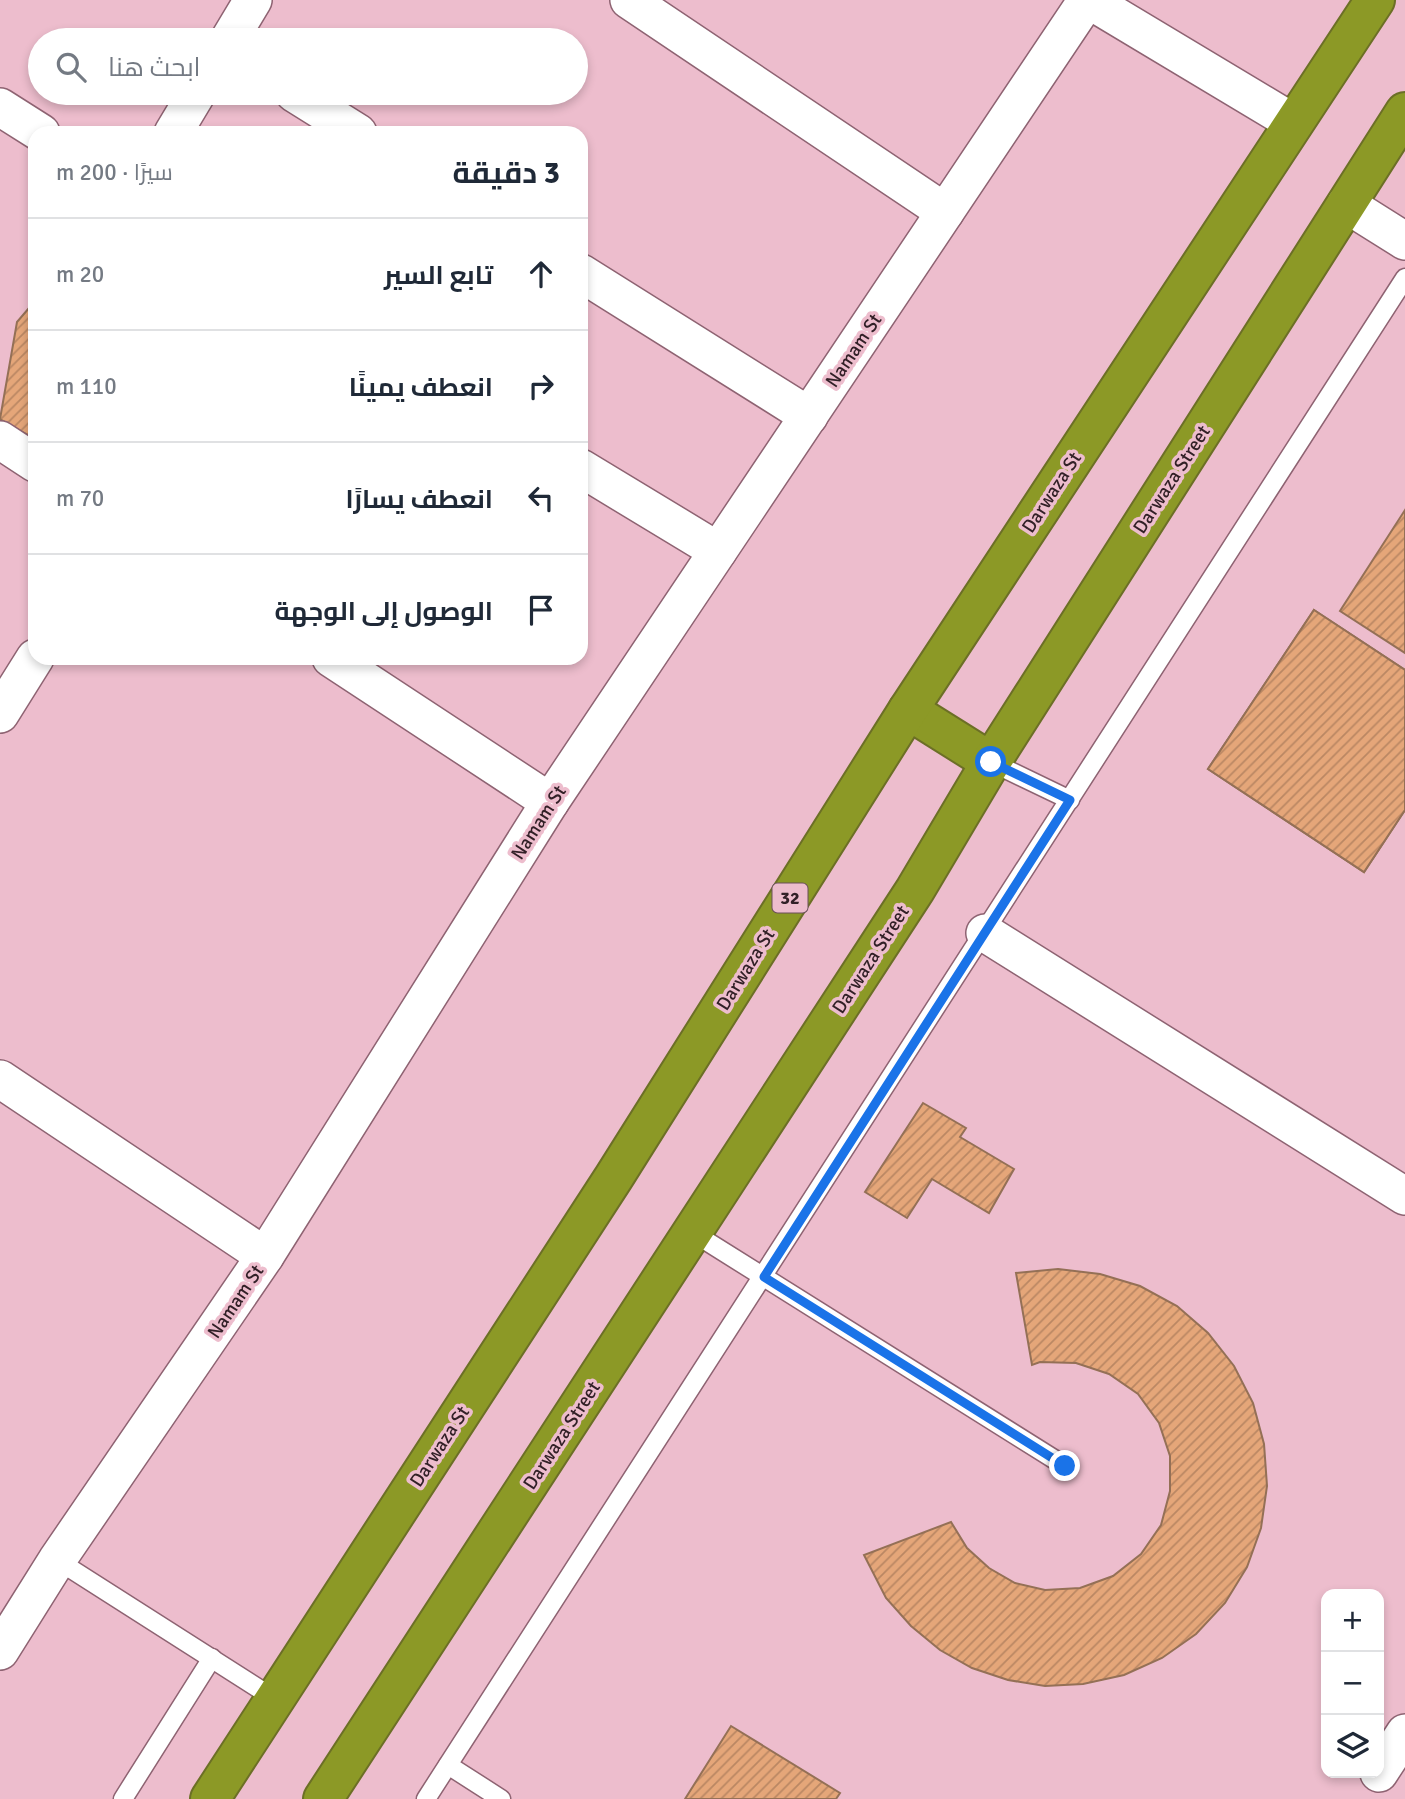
<!DOCTYPE html>
<html lang="ar">
<meta charset="utf-8">
<style>
body{margin:0;font-family:Signika,Cairo,sans-serif;background:#f2f2f3;color:#1f2937;direction:rtl}
.controls{position:absolute;right:21px;bottom:21px;display:grid;overflow:hidden;border-radius:14px;box-shadow:0 4px 10px #0003}
.controls button{width:63px;height:63px;display:grid;place-items:center;padding:0;border:0;border-bottom:2px solid #e0e1e3;background:#fff;color:#1f2937;font:35px sans-serif}
.stop{position:absolute;width:21px;height:21px;margin:-16px;border:5px solid #1a73e8;border-radius:50%;background:#fff}
.stop.end{background:#1a73e8;border-color:#fff;box-shadow:0 2px 7px #0008}
.list{margin:0;padding:0;list-style:none}
h2{display:flex;justify-content:space-between;align-items:center;height:91px;margin:0;padding:0 28px;font-size:30px}
h2 small{font-size:23px;font-weight:400;color:#747a83}
.list li{display:grid;grid-template-columns:46px 1fr auto;gap:21px;align-items:center;box-sizing:border-box;height:112px;padding:0 28px;border-top:2px solid #e0e1e3}
.list b{display:block;font-size:26px;white-space:nowrap}
.list em{font-size:23px;font-style:normal;color:#747a83}
.icon{flex:none;width:38px;height:38px;fill:none;stroke:currentColor;stroke-width:2;stroke-linecap:round;stroke-linejoin:round}
.map{position:relative;flex:none;width:1405px;height:1799px;overflow:hidden;direction:ltr}
.search{position:absolute;background:#fff;box-shadow:0 4px 10px #0003;left:28px;top:28px;width:560px;height:77px;display:flex;align-items:center;gap:18px;box-sizing:border-box;padding:0 24px;border-radius:38px;color:#747a83;font-size:26px}
.panel{position:absolute;background:#fff;box-shadow:0 4px 10px #0003;left:28px;top:126px;width:560px;height:539px;border-radius:21px;direction:rtl}
.map>svg:first-child{display:block}
.building{fill:url(#building-hatch);stroke:#947056;stroke-width:2;fill-rule:evenodd}
.lines{fill:none;stroke-linecap:round;stroke-linejoin:round}
.lane-casing{stroke:#8e6372;stroke-width:21}
.street-casing{stroke:#8e6372;stroke-width:40}
.highway-casing{stroke:#6c6f26;stroke-width:42}
.lane{stroke:#fff;stroke-width:18}
.street{stroke:#fff;stroke-width:37}
.highway{stroke:#8c9926;stroke-width:38}
.route{stroke:#1a73e8;stroke-width:9}
.labels{text-anchor:middle;stroke-width:7;stroke-linejoin:round;paint-order:stroke}
.shield{fill:#edbdcd;stroke:#6a4f59;stroke-width:2}
.shield-label{font-size:18px;font-weight:bold;fill:#322027}
.street-label{font-size:19px;fill:#322027;stroke:#edbdcd}
</style>
<div class="map">
<svg width="1405" height="1799" viewBox="0 0 1405 1799">
<defs>
<pattern id="building-hatch" width="6" height="6" patternUnits="userSpaceOnUse" patternTransform="scale(1.75)"><rect width="6" height="6" fill="#e5a679"/><path d="M-1 1l2-2M0 6l6-6M5 7l2-2" fill="none" stroke="#ba8763"/></pattern>
</defs>
<rect width="100%" height="100%" fill="#edbdcd"/>
<g class="building">
<path d="M 35,301 L 35,439 L 0,419 L 17,322 Z"/>
<path d="M 1405,510 L 1405,653 L 1340,611 Z"/>
<path d="M 1314,610 L 1405,670 L 1405,810 L 1364,872 L 1208,769 ZM 1341,693 L 1375,715 L 1342,767 L 1307,745 Z"/>
<path d="M 1314,610 L 1405,670 L 1405,810 L 1364,872 L 1208,769 Z"/>
<path d="M 923,1103 L 966,1128 L 960,1137 L 1014,1169 L 989,1213 L 932,1179 L 907,1218 L 865,1192 Z"/>
<path d="M 1058,1269 L 1100,1274 L 1140,1286 L 1177,1306 L 1208,1333 L 1234,1366 L 1253,1403 L 1264,1444 L 1267,1486 L 1261,1528 L 1247,1567 L 1225,1603 L 1196,1634 L 1162,1658 L 1124,1675 L 1083,1684 L 1045,1686 L 1008,1680 L 972,1668 L 940,1650 L 911,1626 L 886,1598 L 864,1555 L 951,1522 L 967,1548 L 989,1568 L 1015,1583 L 1045,1590 L 1080,1588 L 1113,1576 L 1141,1554 L 1161,1525 L 1170,1491 L 1170,1456 L 1159,1423 L 1138,1394 L 1109,1374 L 1076,1363 L 1040,1362 L 1032,1365 L 1016,1273 Z"/>
<path d="M 731,1726 L 840,1793 L 836,1799 L 685,1799 Z"/>
</g>
<g class="lines">
<g class="lane-casing">
<g id="lane">
<path d="M 991,762 L 1070,800"/>
<path d="M 692,1232 L 1065,1466"/>
<path d="M 57,1560 L 275,1699"/>
<path d="M 448,1765 L 501,1799"/>
<path d="M 123,1799 L 212,1658"/>
<path d="M 426,1799 L 1405,278"/>
</g>
</g>
<g class="street-casing">
<g id="street">
<path d="M 629,0 L 945,212"/>
<path d="M 1089,0 L 1294,123"/>
<path d="M 229,40 L 253,0"/>
<path d="M 294,93 L 358,133"/>
<path d="M 0,107 L 41,133"/>
<path d="M 173,133 L 197,93"/>
<path d="M 1346,204 L 1405,241"/>
<path d="M 581,273 L 809,416"/>
<path d="M 0,440 L 35,463"/>
<path d="M 581,468 L 718,551"/>
<path d="M 331,658 L 550,802"/>
<path d="M 0,714 L 35,658"/>
<path d="M 985,933 L 1405,1196"/>
<path d="M 0,1079 L 265,1256"/>
<path d="M 0,1651 L 57,1560 L 265,1256 L 550,802 L 1087,0"/>
<path d="M 1379,1773 L 1405,1733"/>
</g>
</g>
<g class="highway-casing">
<g id="highway">
<path d="M 908,710 L 991,762"/>
<path d="M 210,1799 L 614,1177 L 908,710 L 1375,0"/>
<path d="M 323,1799 L 915,890 L 991,762 L 1405,112"/>
</g>
</g>
<use href="#lane" class="lane"/>
<use href="#street" class="street"/>
<use href="#highway" class="highway"/>
</g>
<g class="lines">
<path class="route" d="M 991,762 L 1070,800 L 764,1277 L 1065,1466"/>
</g>
<g class="labels">
<rect class="shield" x="772.5" y="883.5" width="35" height="29" rx="5"/>
<g class="shield-label">
<text x="790" y="904">32</text>
</g>
<g class="street-label">
<text transform="translate(853 350) rotate(-56)" y="7">Namam St</text>
<text transform="translate(1171 479) rotate(-57)" y="7">Darwaza Street</text>
<text transform="translate(1051 492) rotate(-57)" y="7">Darwaza St</text>
<text transform="translate(538 822) rotate(-57)" y="7">Namam St</text>
<text transform="translate(870 959) rotate(-57)" y="7">Darwaza Street</text>
<text transform="translate(745 969) rotate(-58)" y="7">Darwaza St</text>
<text transform="translate(235 1301) rotate(-56)" y="7">Namam St</text>
<text transform="translate(561 1435) rotate(-57)" y="7">Darwaza Street</text>
<text transform="translate(439 1446) rotate(-57)" y="7">Darwaza St</text>
</g>
</g>
</svg>
<div class="controls">
<button>+</button>
<button>−</button>
<button><svg class="icon" aria-label="layers" viewBox="0 0 24 24"><path d="M12 4l9 5-9 5-9-5zM3 14l9 5 9-5"/></svg></button>
</div>
<div class="stop" style="left:991px;top:762px"></div>
<div class="stop end" style="left:1065px;top:1466px"></div>
<div class="search"><svg class="icon" aria-label="search" viewBox="0 0 24 24"><circle cx="10" cy="10" r="6"/><path d="M15 15l6 6"/></svg>ابحث هنا</div>
<section class="panel">
<h2>3 دقيقة<small>سيرًا · 200 m</small></h2>
<ul class="list">
<li><svg class="icon" aria-label="ahead" viewBox="0 0 24 24"><path d="M12 20V5M6 11l6-6 6 6"/></svg><div><b>تابع السير</b></div><em>20 m</em></li>
<li><svg class="icon" aria-label="right" viewBox="0 0 24 24"><path d="M7 20v-9h11M14 6l5 5-5 5"/></svg><div><b>انعطف يمينًا</b></div><em>110 m</em></li>
<li><svg class="icon" aria-label="left" viewBox="0 0 24 24"><path d="M17 20v-9H6M10 6l-5 5 5 5"/></svg><div><b>انعطف يسارًا</b></div><em>70 m</em></li>
<li><svg class="icon" aria-label="arrive" viewBox="0 0 24 24"><path d="M6 21V4h12l-3 4 3 4H6"/></svg><div><b>الوصول إلى الوجهة</b></div></li>
</ul>
</section>
</div>
